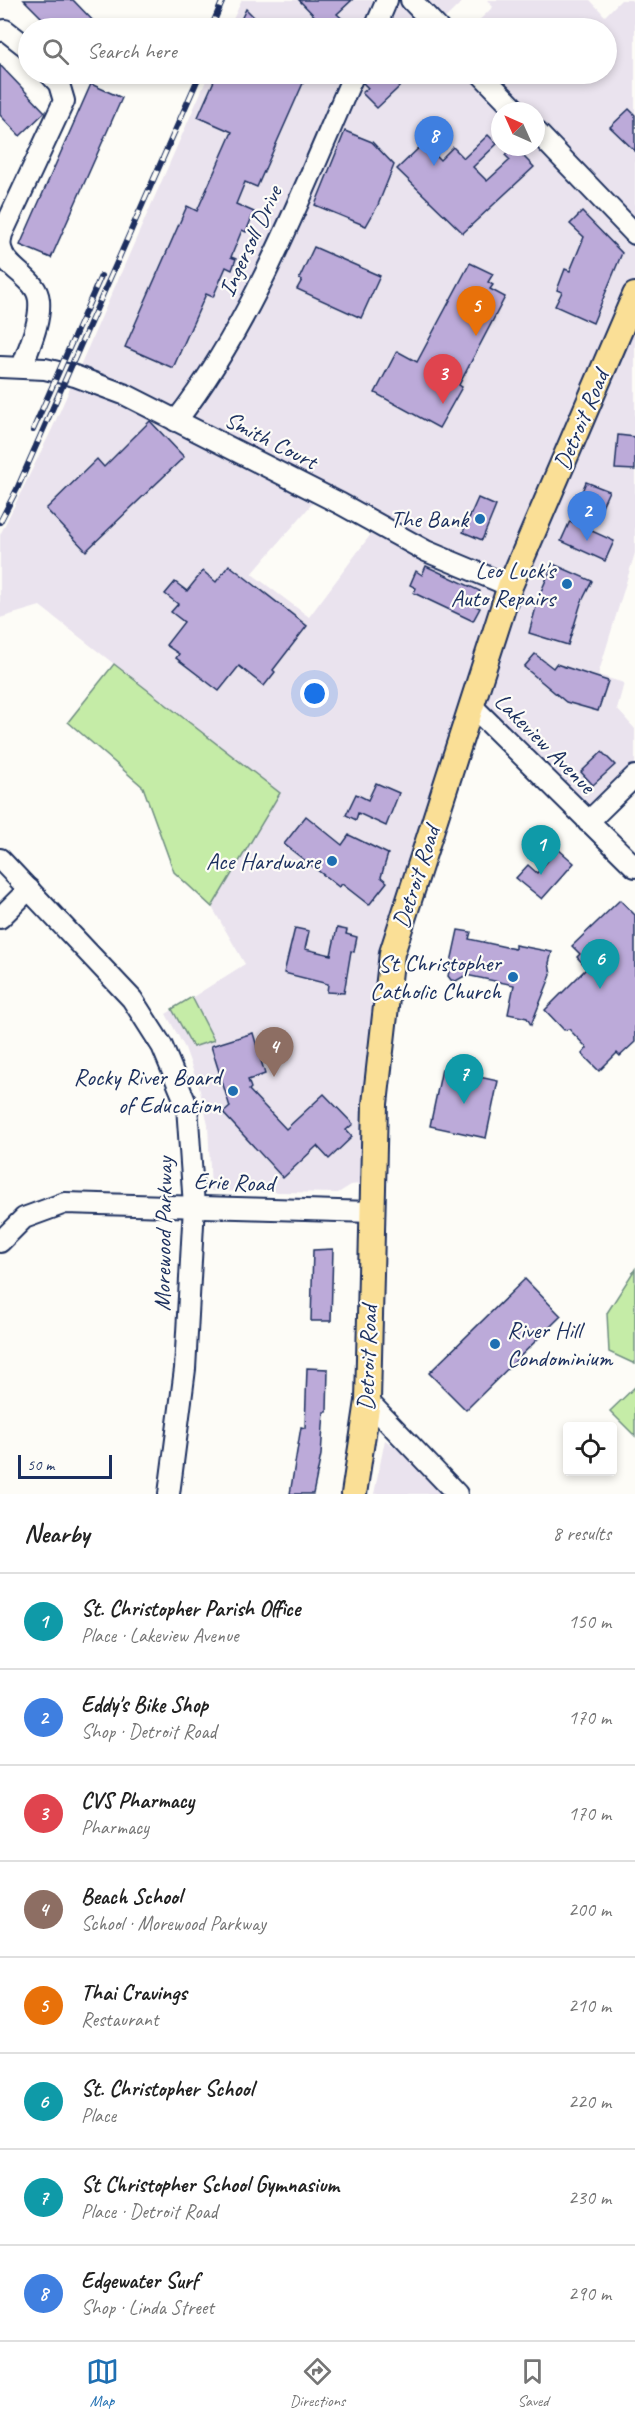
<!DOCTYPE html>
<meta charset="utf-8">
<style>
body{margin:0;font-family:Caveat,sans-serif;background:#f6f6f6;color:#222}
.controls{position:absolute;right:18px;bottom:18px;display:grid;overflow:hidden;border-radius:6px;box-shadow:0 3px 9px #0003}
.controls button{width:54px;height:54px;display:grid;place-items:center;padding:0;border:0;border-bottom:2px solid #e0e0e0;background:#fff;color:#222;font:30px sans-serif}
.compass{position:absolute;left:491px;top:102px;width:54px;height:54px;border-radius:50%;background:#fff;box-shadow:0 3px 9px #0003;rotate:315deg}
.scale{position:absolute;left:18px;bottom:15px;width:94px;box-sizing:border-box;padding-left:6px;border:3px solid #1b2f5e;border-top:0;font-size:16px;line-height:21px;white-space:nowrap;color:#1b2f5e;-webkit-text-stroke:4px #fdfcf7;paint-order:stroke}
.you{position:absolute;left:315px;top:694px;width:21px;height:21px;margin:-15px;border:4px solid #fff;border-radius:50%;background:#1a73e8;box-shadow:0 0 0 9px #1a73e833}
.badge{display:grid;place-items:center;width:39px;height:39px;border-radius:50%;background:#1f6fb2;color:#fff;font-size:20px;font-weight:700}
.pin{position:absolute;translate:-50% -50px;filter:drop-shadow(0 2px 3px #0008)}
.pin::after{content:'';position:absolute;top:32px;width:21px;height:18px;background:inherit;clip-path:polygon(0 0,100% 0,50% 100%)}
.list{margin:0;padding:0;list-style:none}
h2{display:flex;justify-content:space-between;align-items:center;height:78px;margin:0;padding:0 24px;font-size:26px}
h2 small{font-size:20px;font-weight:400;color:#767676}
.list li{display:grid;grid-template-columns:39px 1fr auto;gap:18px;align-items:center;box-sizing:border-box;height:96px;padding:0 24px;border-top:2px solid #e0e0e0}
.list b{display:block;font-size:22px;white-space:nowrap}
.list p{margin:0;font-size:20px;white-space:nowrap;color:#767676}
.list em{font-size:20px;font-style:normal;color:#767676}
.icon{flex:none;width:33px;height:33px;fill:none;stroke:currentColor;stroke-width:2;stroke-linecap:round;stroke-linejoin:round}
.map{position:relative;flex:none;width:635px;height:1494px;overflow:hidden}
.search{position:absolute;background:#fff;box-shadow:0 3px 9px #0003;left:18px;right:18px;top:18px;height:66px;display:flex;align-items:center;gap:15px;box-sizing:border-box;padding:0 21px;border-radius:33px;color:#767676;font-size:22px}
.sheet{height:846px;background:#fff}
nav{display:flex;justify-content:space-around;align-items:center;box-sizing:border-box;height:84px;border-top:2px solid #e0e0e0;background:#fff;font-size:16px;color:#767676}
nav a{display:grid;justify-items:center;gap:3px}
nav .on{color:#1f6fb2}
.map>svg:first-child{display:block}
.built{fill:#eae3ee;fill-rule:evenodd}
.green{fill:#c5eca7;stroke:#708e82;stroke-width:1.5}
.building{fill:#bcaad9;stroke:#1b2f5e;stroke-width:1.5}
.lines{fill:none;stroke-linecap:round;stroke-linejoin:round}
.minor-casing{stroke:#1b2f5e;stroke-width:24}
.major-casing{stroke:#1b2f5e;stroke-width:28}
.minor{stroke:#fdfcf7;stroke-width:20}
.major{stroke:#fadf96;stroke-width:24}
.rail-casing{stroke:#1b2f5e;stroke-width:6}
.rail{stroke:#fdfcf7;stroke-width:4;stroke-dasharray:11;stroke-linecap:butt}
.poi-dot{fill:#1f6fb2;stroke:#fdfcf7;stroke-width:2}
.labels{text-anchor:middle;stroke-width:4.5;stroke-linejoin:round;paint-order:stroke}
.street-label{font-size:24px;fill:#1b2f5e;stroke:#fdfcf7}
.poi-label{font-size:24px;fill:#1b2f5e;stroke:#fdfcf7;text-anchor:end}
</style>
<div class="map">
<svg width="635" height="1494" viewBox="0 0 635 1494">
<rect width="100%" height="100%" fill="#fdfcf7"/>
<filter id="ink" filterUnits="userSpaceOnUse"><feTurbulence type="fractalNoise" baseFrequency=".0167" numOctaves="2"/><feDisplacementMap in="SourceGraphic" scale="12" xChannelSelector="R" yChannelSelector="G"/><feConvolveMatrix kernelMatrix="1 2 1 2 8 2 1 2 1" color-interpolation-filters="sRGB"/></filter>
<g filter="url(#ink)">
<g class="built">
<path d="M 242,0 L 464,0 L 435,28 L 229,28 Z"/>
<path d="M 487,0 L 590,0 L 605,16 L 621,0 L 631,0 L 635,4 L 635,553 L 598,675 L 624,683 L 617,709 L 635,729 L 635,781 L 595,820 L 479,704 L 405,938 L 385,1096 L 363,1086 L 359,1184 L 351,1185 L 338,1193 L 211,1191 L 208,1124 L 199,1087 L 185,1048 L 166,1014 L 245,964 L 212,907 L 279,793 L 40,606 L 0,618 L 0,535 L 52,429 L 209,74 L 606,74 L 606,28 L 471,28 L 493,7 ZM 500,111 L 536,111 L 536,147 L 500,147 ZM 323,491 L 380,522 L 309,617 L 252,574 Z"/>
<path d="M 385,1440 L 398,1449 L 442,1494 L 374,1494 Z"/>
</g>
<g class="green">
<path d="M 114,664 L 280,793 L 212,907 L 174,872 L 143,787 L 68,722 Z"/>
<path d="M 192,997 L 214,1040 L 193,1047 L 172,1009 Z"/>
<path d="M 635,1269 L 635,1364 L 609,1352 L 607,1313 Z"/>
<path d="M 635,1387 L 635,1436 L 610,1411 Z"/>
</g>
<g class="building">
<path d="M 24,0 L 73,0 L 100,28 L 52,28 Z"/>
<path d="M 299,0 L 352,0 L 337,14 L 347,23 L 342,28 L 326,28 Z"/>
<path d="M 246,9 L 265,28 L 237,28 Z"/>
<path d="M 0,65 L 45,112 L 20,136 L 0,115 Z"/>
<path d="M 217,74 L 288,74 L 304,81 L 257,187 L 245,182 L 236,204 L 254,212 L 246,232 L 242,230 L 231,257 L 236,259 L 232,270 L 226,267 L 213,297 L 206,294 L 173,368 L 125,347 L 187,206 L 197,211 L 232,132 L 198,117 Z"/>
<path d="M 370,74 L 413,74 L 377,108 L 362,93 L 368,88 L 363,83 Z"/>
<path d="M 91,84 L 122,98 L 51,258 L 20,245 Z"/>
<path d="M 629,109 L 635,115 L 635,151 L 610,127 Z"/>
<path d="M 345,131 L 372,142 L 394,165 L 378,205 L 366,226 L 315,205 Z"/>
<path d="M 488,135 L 497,144 L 473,167 L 487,181 L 510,160 L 505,155 L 514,147 L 534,167 L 463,233 L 397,169 L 424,143 L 440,160 L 453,147 L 464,158 Z"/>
<path d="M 582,212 L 622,253 L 593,323 L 555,306 L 562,292 L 557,290 L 565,269 L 570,271 L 584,237 L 570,224 Z"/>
<path d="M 314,247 L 380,276 L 361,318 L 297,289 L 302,280 L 299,279 Z"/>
<path d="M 470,263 L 493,274 L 488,282 L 493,285 L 490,289 L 505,297 L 459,385 L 462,387 L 439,428 L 375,393 L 397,351 L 417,362 Z"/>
<path d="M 150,421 L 184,457 L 86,551 L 46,509 L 97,459 L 104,467 Z"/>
<path d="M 618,435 L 635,437 L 635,470 L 615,469 Z"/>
<path d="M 586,482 L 609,491 L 599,513 L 577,503 Z"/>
<path d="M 478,498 L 496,506 L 482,540 L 463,532 Z"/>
<path d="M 570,521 L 614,541 L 605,561 L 561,541 Z"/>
<path d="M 553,564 L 592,581 L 581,603 L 568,645 L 529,633 L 539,596 Z"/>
<path d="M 229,565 L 307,626 L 273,670 L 275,672 L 264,686 L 239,666 L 219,691 L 176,658 L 179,654 L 166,645 L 184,622 L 171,612 L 178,604 L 165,594 L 175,582 L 187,591 L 203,571 L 216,582 Z"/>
<path d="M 426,566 L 480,591 L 474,605 L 480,608 L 473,621 L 414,593 L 416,588 L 410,585 L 416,571 L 422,575 Z"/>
<path d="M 535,654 L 553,668 L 556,664 L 608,681 L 598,711 L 566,702 L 524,667 Z"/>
<path d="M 602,752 L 615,765 L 593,785 L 581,772 Z"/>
<path d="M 376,783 L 399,793 L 386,826 L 358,813 L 356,820 L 346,815 L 356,794 L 368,800 Z"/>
<path d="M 306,816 L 342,845 L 349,835 L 388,854 L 381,877 L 387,882 L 369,905 L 342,884 L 339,887 L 284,844 Z"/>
<path d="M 558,849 L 574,863 L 542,899 L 516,878 L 528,865 L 537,873 Z"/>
<path d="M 620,900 L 635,915 L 635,1042 L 620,1056 L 617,1053 L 599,1071 L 582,1054 L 587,1048 L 569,1029 L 564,1030 L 545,1010 L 587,968 L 577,957 L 580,954 L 572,946 Z"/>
<path d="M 295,928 L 309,931 L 305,949 L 331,955 L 337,928 L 347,930 L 346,934 L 357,937 L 354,952 L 351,951 L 344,993 L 327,992 L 328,984 L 284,973 Z"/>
<path d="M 458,930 L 471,932 L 469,939 L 515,949 L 515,945 L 552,952 L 549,963 L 551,975 L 531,1025 L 527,1018 L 508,1014 L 514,985 L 466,975 L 456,981 L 451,980 L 448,976 Z"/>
<path d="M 253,1033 L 265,1074 L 248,1080 L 251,1088 L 249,1090 L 286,1129 L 324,1094 L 353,1124 L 346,1130 L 352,1137 L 329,1159 L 317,1146 L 283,1178 L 223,1113 L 230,1107 L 211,1046 Z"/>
<path d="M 442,1069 L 498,1081 L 486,1138 L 430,1126 Z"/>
<path d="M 333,1249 L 331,1321 L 311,1321 L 313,1250 Z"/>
<path d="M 525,1279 L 561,1316 L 466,1410 L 429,1373 Z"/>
<path d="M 307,1368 L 328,1369 L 327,1412 L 324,1412 L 321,1455 L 313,1494 L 290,1494 L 301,1427 L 305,1428 Z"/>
</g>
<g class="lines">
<g class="minor-casing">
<g id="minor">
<path d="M 411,0 L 438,28"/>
<path d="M 375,28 L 387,0"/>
<path d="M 0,31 L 5,30 L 28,48"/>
<path d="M 481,74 L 517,111"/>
<path d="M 536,131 L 635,234"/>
<path d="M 0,367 L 45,369 L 75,376 L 126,395 L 341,504 L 426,551 L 510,586"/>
<path d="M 22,367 C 29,347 41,322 39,300 C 37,278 5,269 1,248 C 0,244 1,238 2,234 L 64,101 L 59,84 L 50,74"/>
<path d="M 176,421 C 254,321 303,190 354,74"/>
<path d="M 471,705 L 635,867"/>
<path d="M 588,822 L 635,776"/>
<path d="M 0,859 L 132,999 L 162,1046 L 187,1106 L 194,1206 L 185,1369 L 169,1494"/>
<path d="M 0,918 L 29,889"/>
<path d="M 0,1242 L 24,1218 L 65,1203 L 371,1212"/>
<path d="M 368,1401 L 457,1494"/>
</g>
</g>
<g class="major-casing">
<path id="major" d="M 354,1494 L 368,1401 L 375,1104 L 392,953 L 510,586 L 635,295"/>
</g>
<use href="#minor" class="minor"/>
<use href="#major" class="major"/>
<g class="rail-casing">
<g id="rail">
<path d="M 211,28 L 223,0"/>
<path d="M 33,430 L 101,276"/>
<path d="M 0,522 L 17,489 L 200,74"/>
</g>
</g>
<use href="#rail" class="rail"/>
</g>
</g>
<g class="poi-dot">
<circle cx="480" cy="519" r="6"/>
<circle cx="567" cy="584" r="6"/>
<circle cx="332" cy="861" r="6"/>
<circle cx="513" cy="977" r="6"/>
<circle cx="233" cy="1091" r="6"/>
<circle cx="495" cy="1344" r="6"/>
</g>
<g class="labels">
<g class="street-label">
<text transform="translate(250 241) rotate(-65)" y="8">Ingersoll Drive</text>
<text transform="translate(581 420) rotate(-67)" y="8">Detroit Road</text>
<text transform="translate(271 440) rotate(27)" y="8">Smith Court</text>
<text transform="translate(545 743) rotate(45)" y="8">Lakeview Avenue</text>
<text transform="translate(416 877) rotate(-72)" y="8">Detroit Road</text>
<text transform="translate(234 1182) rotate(2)" y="8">Erie Road</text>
<text transform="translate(163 1234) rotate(-89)" y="8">Morewood Parkway</text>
<text transform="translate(367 1358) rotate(-88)" y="8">Detroit Road</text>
</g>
<g class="poi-label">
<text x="468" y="527">The Bank</text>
<text x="555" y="578">Leo Luck's<tspan x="555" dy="28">Auto Repairs</tspan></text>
<text x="320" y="869">Ace Hardware</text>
<text x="501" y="971">St Christopher<tspan x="501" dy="28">Catholic Church</tspan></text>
<text x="221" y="1085">Rocky River Board<tspan x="221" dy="28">of Education</tspan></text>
<text x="507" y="1338" text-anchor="start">River Hill<tspan x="507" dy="28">Condominium</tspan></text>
</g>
</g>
</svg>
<div class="controls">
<button><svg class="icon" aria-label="locate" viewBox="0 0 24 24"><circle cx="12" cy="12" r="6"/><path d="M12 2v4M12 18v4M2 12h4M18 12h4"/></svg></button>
</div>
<svg class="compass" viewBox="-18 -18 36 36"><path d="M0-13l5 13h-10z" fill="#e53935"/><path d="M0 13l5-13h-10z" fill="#767676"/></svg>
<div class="scale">50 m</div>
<div class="you"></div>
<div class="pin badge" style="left:541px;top:875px;background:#0f9aa8">1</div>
<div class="pin badge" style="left:587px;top:541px;background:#3f7fe0">2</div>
<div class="pin badge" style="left:443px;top:404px;background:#e0444e">3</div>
<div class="pin badge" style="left:274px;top:1077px;background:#8d6e63">4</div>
<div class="pin badge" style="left:476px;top:336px;background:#e8710a">5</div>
<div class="pin badge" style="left:600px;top:989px;background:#0f9aa8">6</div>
<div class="pin badge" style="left:464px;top:1104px;background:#0f9aa8">7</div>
<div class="pin badge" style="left:434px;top:166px;background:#3f7fe0">8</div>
<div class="search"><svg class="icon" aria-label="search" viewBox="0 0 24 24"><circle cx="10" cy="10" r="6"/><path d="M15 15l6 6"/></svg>Search here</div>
</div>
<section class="sheet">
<h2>Nearby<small>8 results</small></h2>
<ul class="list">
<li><span class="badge" style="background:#0f9aa8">1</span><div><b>St. Christopher Parish Office</b><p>Place · Lakeview Avenue</p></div><em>150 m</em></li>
<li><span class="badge" style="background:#3f7fe0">2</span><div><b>Eddy's Bike Shop</b><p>Shop · Detroit Road</p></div><em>170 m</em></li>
<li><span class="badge" style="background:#e0444e">3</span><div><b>CVS Pharmacy</b><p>Pharmacy</p></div><em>170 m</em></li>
<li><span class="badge" style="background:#8d6e63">4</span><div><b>Beach School</b><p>School · Morewood Parkway</p></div><em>200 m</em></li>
<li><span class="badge" style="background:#e8710a">5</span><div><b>Thai Cravings</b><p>Restaurant</p></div><em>210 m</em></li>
<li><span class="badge" style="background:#0f9aa8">6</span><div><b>St. Christopher School</b><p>Place</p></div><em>220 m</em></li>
<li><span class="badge" style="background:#0f9aa8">7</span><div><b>St Christopher School Gymnasium</b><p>Place · Detroit Road</p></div><em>230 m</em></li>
<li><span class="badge" style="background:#3f7fe0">8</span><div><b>Edgewater Surf</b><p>Shop · Linda Street</p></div><em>290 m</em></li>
</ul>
</section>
<nav>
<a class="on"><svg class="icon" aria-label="map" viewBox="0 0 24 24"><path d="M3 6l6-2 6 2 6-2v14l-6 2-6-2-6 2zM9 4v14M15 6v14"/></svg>Map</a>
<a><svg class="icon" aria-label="directions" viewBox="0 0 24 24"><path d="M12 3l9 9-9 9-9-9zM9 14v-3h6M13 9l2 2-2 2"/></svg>Directions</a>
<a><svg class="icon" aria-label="saved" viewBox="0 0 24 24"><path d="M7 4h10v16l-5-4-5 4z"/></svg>Saved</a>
</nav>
